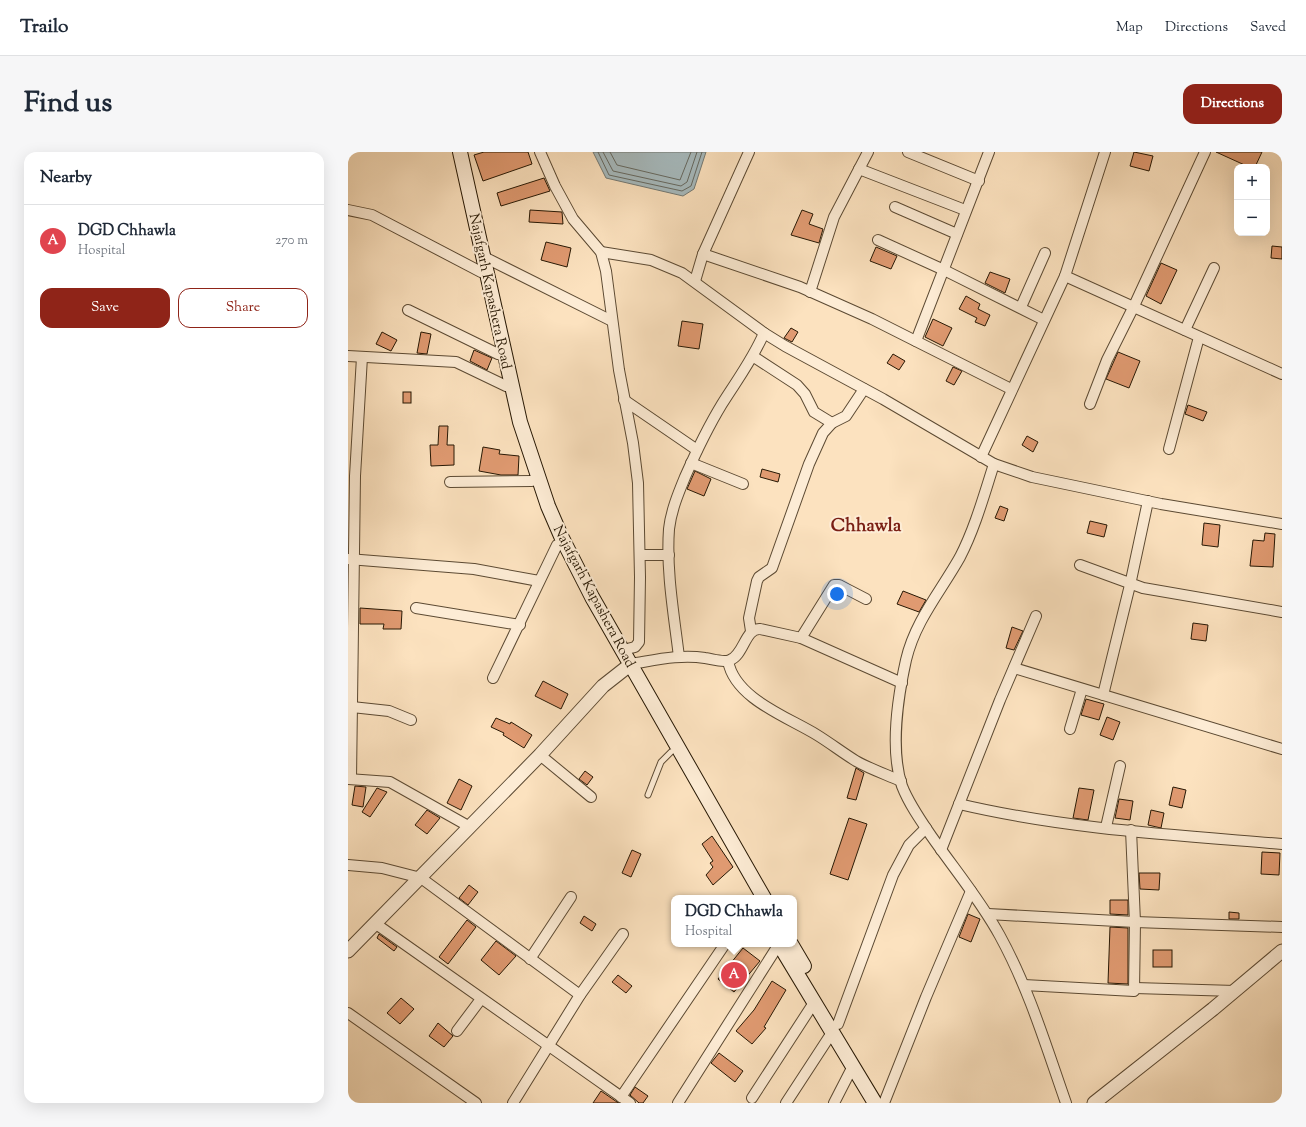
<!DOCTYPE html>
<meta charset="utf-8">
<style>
body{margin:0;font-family:"Sorts Mill Goudy",serif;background:#f6f6f7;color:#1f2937}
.controls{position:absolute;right:12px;top:12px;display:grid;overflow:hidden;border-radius:8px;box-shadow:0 4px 16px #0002}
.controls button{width:36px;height:36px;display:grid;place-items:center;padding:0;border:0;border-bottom:1px solid #e0e1e3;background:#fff;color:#1f2937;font:20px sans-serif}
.you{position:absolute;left:489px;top:442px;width:14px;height:14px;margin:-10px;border:3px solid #fff;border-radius:50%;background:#1a73e8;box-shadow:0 0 0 6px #1a73e833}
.badge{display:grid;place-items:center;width:26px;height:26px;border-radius:50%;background:#8f2418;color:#fff;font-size:13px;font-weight:700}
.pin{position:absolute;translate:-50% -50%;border:2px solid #fff;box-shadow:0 1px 4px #0006}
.popup{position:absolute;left:323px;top:743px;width:126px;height:52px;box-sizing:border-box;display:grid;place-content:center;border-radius:8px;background:#fff;filter:drop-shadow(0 1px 3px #0005);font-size:13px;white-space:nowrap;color:#747a83}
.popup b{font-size:15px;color:#1f2937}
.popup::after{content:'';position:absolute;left:50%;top:100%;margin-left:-8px;border:8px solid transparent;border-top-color:#fff}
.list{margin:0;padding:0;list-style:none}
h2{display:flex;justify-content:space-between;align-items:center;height:52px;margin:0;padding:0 16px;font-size:17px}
h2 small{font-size:13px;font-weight:400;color:#747a83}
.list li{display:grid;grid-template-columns:26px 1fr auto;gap:12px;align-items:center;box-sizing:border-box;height:72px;padding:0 16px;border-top:1px solid #e0e1e3}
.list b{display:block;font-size:15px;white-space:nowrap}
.list p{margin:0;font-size:13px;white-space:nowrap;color:#747a83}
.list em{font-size:13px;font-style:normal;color:#747a83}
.actions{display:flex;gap:8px;padding:12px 16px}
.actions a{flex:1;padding:9px 0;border:1px solid #8f2418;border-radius:12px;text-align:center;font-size:14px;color:#8f2418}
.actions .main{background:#8f2418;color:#fff}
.map{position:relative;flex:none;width:934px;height:951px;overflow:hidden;border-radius:12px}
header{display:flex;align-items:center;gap:24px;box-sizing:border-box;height:56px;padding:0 20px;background:#fff;border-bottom:1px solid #e0e1e3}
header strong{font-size:19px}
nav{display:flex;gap:22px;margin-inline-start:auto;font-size:14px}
.intro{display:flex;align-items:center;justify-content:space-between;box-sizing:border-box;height:96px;padding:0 24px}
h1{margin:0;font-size:28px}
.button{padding:10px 18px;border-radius:12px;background:#8f2418;color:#fff;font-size:14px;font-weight:700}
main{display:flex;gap:24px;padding:0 24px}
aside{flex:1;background:#fff;border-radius:12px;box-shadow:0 4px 16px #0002}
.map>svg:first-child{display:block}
.water{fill:#a6babe;stroke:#737974}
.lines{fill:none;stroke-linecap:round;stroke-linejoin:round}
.shore{stroke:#666961;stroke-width:1}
.building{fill:#e09a71;stroke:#271804}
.service-casing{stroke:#5c4a33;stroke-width:7}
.minor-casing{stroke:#5c4a33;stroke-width:12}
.tertiary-casing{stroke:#5c4a33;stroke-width:15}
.secondary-casing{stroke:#271804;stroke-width:16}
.service{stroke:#fdecd5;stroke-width:5}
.minor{stroke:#fdecd5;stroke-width:10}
.tertiary{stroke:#fdecd5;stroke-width:13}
.secondary{stroke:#fdecd5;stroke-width:14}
.labels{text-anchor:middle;stroke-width:4;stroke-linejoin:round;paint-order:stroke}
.street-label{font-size:14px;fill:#271804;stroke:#fdecd5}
.district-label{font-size:18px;font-weight:bold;fill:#7a1f14;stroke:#fdecd5}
</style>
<header>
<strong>Trailo</strong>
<nav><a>Map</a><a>Directions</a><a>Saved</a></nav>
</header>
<div class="intro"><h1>Find us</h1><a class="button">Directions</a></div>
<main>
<aside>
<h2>Nearby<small></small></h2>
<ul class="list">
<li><span class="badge" style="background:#e0444e">A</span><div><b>DGD Chhawla</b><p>Hospital</p></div><em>270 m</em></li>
</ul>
<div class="actions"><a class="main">Save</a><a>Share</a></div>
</aside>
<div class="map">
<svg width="934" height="951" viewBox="0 0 934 951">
<rect width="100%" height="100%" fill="#fce2bf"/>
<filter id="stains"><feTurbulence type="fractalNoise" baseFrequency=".005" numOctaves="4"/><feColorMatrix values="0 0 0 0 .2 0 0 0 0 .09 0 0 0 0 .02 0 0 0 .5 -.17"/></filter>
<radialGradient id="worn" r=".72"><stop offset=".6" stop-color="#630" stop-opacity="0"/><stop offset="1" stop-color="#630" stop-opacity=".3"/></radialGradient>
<path class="water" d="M 245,0 L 358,0 L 346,37 L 335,44 L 258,26 Z"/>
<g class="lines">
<g class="shore">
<path d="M 250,0 L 261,23 L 334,39 L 343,34 L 354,0"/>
<path d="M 255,0 L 265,19 L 333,34 L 339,30 L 349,0"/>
<path d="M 262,0 L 269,13 L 332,28 L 343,0"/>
</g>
</g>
<g class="building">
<path d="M 136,0 L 180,0 L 184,12 L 135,29 L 126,3 Z"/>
<path d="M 786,0 L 805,4 L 801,19 L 782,14 Z"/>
<path d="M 868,0 L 914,0 L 907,15 L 901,15 Z"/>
<path d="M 196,26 L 202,39 L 153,54 L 149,41 Z"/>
<path d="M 182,58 L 214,60 L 215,72 L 181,70 Z"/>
<path d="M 454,58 L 465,62 L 461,72 L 475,77 L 471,91 L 443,83 Z"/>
<path d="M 198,90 L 223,96 L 219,115 L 193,108 Z"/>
<path d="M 924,94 L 934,95 L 934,107 L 923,106 Z"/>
<path d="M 528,95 L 549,104 L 543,117 L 522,109 Z"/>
<path d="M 813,111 L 829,118 L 813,152 L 798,144 Z"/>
<path d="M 642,120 L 662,127 L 657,141 L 637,131 Z"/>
<path d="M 618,144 L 632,152 L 630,157 L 642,163 L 637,174 L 627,170 L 629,166 L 611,157 Z"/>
<path d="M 585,167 L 604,176 L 595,194 L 577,185 Z"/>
<path d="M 334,169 L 355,172 L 351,197 L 330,194 Z"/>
<path d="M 443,176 L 450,180 L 444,190 L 436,186 Z"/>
<path d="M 34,180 L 49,188 L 43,199 L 28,192 Z"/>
<path d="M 73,180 L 83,182 L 79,202 L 69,201 Z"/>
<path d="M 126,198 L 144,206 L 139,218 L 122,209 Z"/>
<path d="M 770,200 L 792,209 L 781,236 L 758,227 Z"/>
<path d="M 545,202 L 557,209 L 551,218 L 539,211 Z"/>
<path d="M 605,215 L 614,219 L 606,233 L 598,229 Z"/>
<rect x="55" y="240" width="8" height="11"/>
<path d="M 840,253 L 859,260 L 855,269 L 837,262 Z"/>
<path d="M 91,274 L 100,274 L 99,293 L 106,293 L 106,313 L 83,314 L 82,293 L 90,293 Z"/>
<path d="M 679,284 L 690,290 L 685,300 L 674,293 Z"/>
<path d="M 135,295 L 152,298 L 151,302 L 171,304 L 170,323 L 153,323 L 131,319 Z"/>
<path d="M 414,317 L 432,322 L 430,330 L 412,325 Z"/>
<path d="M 347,319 L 363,327 L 356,344 L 339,337 Z"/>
<path d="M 652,354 L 660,357 L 656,369 L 647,366 Z"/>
<path d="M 742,369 L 759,373 L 756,385 L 739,381 Z"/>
<path d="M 856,371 L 872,373 L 870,395 L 854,393 Z"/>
<path d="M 917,381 L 927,382 L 925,415 L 902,414 L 905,388 L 916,389 Z"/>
<path d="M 555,439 L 578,448 L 571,460 L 549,452 Z"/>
<path d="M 12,456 L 54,459 L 53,477 L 35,477 L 36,472 L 12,472 Z"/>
<path d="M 845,471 L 860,473 L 858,489 L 843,487 Z"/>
<path d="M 664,475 L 675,479 L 666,498 L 658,496 Z"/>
<path d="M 195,529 L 220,542 L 213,557 L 187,544 Z"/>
<path d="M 738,547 L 756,552 L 751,568 L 733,563 Z"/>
<path d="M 759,565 L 772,570 L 765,588 L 752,583 Z"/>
<path d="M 148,566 L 162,572 L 163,570 L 184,583 L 176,596 L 155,583 L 156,581 L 143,575 Z"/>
<path d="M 508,616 L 516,621 L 508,648 L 499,646 Z"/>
<path d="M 237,619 L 245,625 L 239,633 L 231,627 Z"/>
<path d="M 111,627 L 124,634 L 113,658 L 99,651 Z"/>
<path d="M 7,634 L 18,635 L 15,655 L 4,653 Z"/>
<path d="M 825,635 L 838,638 L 834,656 L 821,653 Z"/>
<path d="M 29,636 L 39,640 L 22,665 L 14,660 Z"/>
<path d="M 731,636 L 746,638 L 740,668 L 725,666 Z"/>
<path d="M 771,647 L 785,649 L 782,668 L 767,666 Z"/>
<path d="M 79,658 L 92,666 L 79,682 L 67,673 Z"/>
<path d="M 803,658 L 816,661 L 813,676 L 800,673 Z"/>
<path d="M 501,666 L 519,672 L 500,728 L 482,722 Z"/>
<path d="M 364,684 L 385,715 L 365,733 L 358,723 L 365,715 L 362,711 L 365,709 L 354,692 Z"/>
<path d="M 284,698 L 293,702 L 283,725 L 274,721 Z"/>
<path d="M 914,700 L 932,701 L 931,723 L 913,722 Z"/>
<path d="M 791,721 L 812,721 L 811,738 L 792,737 Z"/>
<path d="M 121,733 L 130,740 L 120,753 L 111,746 Z"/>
<path d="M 762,748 L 780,748 L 780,763 L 762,762 Z"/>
<path d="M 881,760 L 891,761 L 891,767 L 881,767 Z"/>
<path d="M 620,762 L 632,767 L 623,790 L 611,785 Z"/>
<path d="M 236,764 L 248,772 L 244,779 L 232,771 Z"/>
<path d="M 119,768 L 128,775 L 100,812 L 91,805 Z"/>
<path d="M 762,775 L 780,776 L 780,832 L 760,831 Z"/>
<path d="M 31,782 L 49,795 L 46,799 L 29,786 Z"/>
<path d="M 148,789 L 168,804 L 151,823 L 133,808 Z"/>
<path d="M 395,796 L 412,809 L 386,840 L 370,827 Z"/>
<rect x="805" y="798" width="19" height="17"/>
<path d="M 270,823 L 284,834 L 278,841 L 264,830 Z"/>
<path d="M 424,829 L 438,838 L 416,875 L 418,876 L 404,892 L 388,879 L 406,858 Z"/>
<path d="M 53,846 L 66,857 L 52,872 L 39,861 Z"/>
<path d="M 90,871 L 105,884 L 96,895 L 81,884 Z"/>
<path d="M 371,901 L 395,919 L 387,930 L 363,911 Z"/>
<path d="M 287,935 L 300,944 L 295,951 L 291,951 L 282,943 Z"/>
<path d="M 253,939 L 269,950 L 271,951 L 245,951 Z"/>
</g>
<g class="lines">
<g class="service-casing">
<path id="service" d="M 300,643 L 313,610 L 323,600"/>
</g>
<g class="minor-casing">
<g id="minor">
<path d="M 192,0 L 207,34 L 225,67 L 253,100 L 258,119 L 271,218 L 285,291 L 290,331 L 292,425 L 291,490 L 287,495 L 275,498"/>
<path d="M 560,0 L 631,29"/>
<path d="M 511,17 L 617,58"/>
<path d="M 547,55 L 609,82"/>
<path d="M 0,58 L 24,63 L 133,120"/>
<path d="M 530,88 L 596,118 L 696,168"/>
<path d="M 253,100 L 303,108 L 334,121 L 416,181 L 437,194 L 535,247 L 646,312 L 684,325 L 813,352 L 934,372"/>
<path d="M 355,102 L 452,135 L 524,167 L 663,237"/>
<path d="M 136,105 L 264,169"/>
<path d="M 717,124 L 934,222"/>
<path d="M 347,129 L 355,102 L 401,0"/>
<path d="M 462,140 L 486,65 L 520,0"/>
<path d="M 673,155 L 697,101"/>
<path d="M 60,158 L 150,202"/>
<path d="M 837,178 L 866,116"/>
<path d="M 568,189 L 641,0"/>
<path d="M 0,204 L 108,210 L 158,234"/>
<path d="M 406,205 L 449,233 L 457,242 L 466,260 L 484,271"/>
<path d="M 276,248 L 349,298"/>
<path d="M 742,252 L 759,208 L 786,154 L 857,0"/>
<path d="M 821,297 L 851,185"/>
<path d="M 633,305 L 717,124 L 757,0"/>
<path d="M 343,311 L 395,332"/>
<path d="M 646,312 C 636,343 627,376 612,405 C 593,439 567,469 558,508 C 550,544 542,598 554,634 C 561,652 573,669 584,685 C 607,718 633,749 652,784 C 681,837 698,894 718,951"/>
<path d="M 102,330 L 184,329"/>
<path d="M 292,403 L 321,403"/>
<path d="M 0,407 L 126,417 L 191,429"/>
<path d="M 732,413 L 795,436 L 934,460"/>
<path d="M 68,456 L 172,473"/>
<path d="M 403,479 L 401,466 L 409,429 L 411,425 L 424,416 L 461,312 L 475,281 L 484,271 L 498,264 L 516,237"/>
<path d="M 453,486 L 486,433 L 491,433 L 518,447"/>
<path d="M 331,505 C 326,463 318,419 321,377 C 323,359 330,342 337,325 C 348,300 360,275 374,252 C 389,228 405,207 416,181"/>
<path d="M 380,509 C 387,547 440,565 469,583 C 482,591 495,601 508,609 C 522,617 537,622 553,629"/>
<path d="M 283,512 C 308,508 332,502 357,506 C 365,507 375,511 382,508 C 396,503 397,476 412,477 L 453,486 L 554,531"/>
<path d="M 666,516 L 934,597"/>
<path d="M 145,526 L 209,393"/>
<path d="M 755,543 L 782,433 L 800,349"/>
<path d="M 4,555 L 41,559 L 63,568"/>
<path d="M 722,577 L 734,537"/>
<path d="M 192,603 L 243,645"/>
<path d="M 0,627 L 42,630 L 122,675"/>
<path d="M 3,627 L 7,324 L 14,205"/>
<path d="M 611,652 C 717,677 826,683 934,692"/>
<path d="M 758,675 L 772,614"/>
<path d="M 593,698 L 652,548 L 688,464"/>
<path d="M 0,713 L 34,716 L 73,726 L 232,843"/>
<path d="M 640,762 L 787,770 L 934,775"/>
<path d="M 28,772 L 282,951"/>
<path d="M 182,807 L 223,745"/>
<path d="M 676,833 L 786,839 L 787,770 L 783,678"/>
<path d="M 787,836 L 887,839"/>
<path d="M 0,861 L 128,951"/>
<path d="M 490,872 L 545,723 L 561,693 L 578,676"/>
<path d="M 109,879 L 133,847"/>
<path d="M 273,945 L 377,792"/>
<path d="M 404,946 L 467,849"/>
<path d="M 165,951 L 232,843 L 275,782"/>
<path d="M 330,951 L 431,792"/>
<path d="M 438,951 L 485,879"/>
<path d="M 486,951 L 505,914"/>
<path d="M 536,951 L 578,845 L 623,739"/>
</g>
</g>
<g class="tertiary-casing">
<g id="tertiary">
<path d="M 0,799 L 192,603 L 255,534 L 283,512"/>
<path d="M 746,951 L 865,857 L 934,799"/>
</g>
</g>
<g class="secondary-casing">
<g id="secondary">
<path d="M 112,0 L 172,270 L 200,354 L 213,384 L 244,445 L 416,746"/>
<path d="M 431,792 L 527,951"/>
<path d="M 443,792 L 456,814"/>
</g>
</g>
<use href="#service" class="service"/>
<use href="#minor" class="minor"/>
<use href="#tertiary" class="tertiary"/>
<use href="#secondary" class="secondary"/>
</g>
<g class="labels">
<g class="street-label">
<text transform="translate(143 139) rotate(78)" y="5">Najafgarh Kapashera Road</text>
<text transform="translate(247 444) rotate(62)" y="5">Najafgarh Kapashera Road</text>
</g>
<g class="district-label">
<text x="518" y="379">Chhawla</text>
</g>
</g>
<rect width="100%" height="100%" filter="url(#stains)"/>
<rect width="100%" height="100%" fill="url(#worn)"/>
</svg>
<div class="controls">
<button>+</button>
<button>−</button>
</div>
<div class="you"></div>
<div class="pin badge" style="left:386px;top:823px;background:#e0444e">A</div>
<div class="popup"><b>DGD Chhawla</b>Hospital</div>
</div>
</main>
